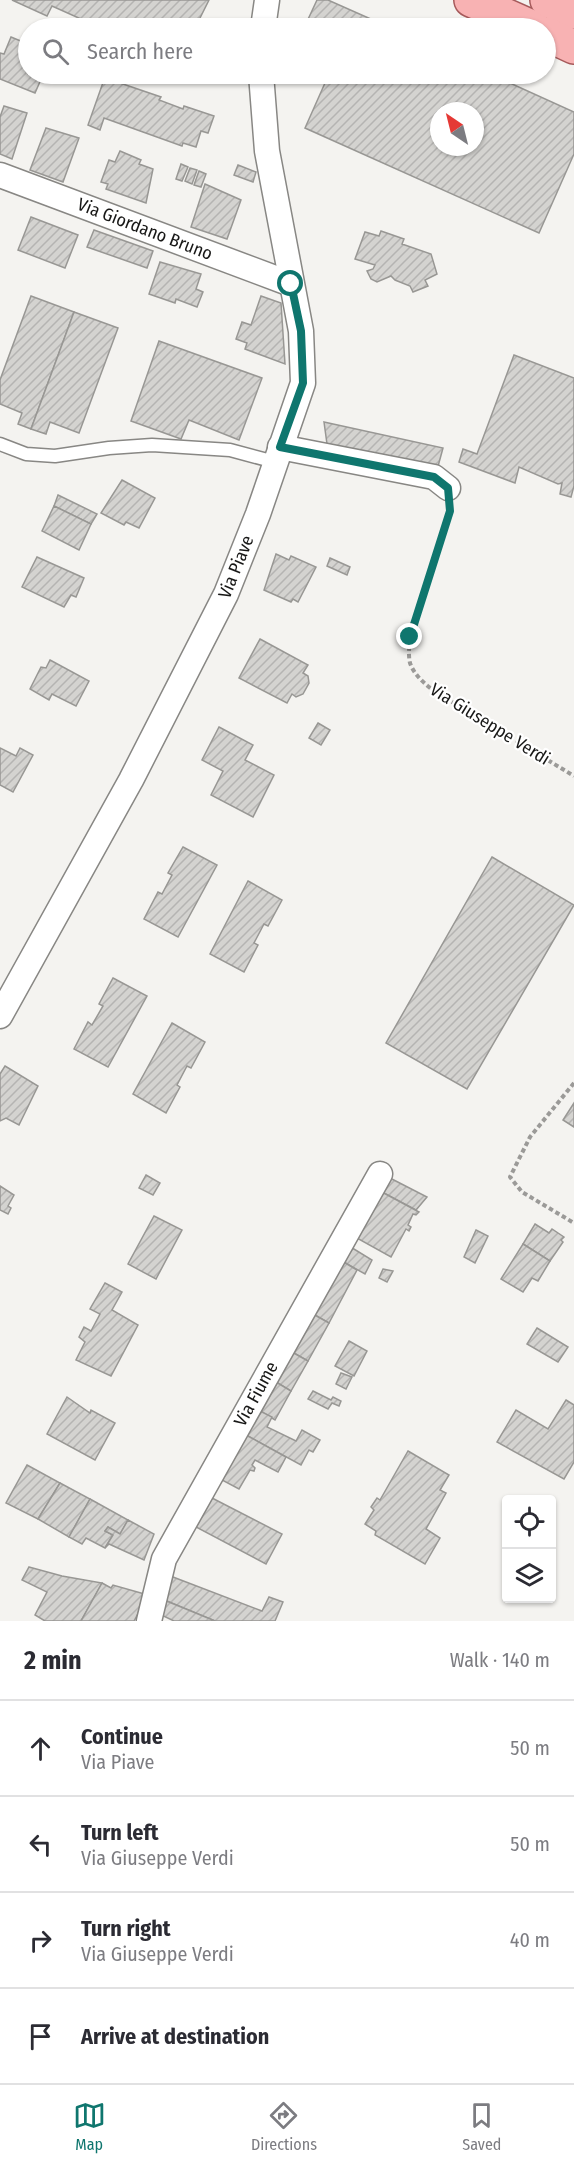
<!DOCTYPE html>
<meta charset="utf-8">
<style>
body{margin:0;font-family:"Fira Sans Condensed",sans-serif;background:#f7f7f7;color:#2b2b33}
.controls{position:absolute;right:18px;bottom:18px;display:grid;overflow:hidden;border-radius:6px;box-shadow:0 2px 4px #0004}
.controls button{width:54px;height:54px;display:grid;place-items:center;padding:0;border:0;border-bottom:2px solid #e1e1e2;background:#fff;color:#2b2b33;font:30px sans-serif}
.compass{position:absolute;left:430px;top:102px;width:54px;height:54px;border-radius:50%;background:#fff;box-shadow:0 2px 4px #0004;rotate:325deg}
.stop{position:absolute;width:18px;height:18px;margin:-14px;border:4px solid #0f766e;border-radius:50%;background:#fff}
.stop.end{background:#0f766e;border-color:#fff;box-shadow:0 2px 6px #0008}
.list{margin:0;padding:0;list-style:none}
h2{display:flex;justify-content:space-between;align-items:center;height:78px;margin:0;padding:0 24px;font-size:26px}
h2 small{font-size:20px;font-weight:400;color:#7c7c81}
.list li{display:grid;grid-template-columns:39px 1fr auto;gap:18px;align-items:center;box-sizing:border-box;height:96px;padding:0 24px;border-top:2px solid #e1e1e2}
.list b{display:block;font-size:22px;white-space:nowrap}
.list p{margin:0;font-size:20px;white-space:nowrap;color:#7c7c81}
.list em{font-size:20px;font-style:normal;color:#7c7c81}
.icon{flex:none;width:33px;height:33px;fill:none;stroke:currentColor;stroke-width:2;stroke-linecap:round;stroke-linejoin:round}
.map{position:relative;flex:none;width:574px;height:1621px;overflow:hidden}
.search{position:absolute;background:#fff;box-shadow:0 2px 4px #0004;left:18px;right:18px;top:18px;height:66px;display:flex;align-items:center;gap:15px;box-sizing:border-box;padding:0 21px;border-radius:33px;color:#7c7c81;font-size:22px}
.sheet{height:462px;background:#fff}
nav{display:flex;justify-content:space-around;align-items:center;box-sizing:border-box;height:84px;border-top:2px solid #e1e1e2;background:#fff;font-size:16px;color:#7c7c81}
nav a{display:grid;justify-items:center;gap:3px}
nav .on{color:#0f766e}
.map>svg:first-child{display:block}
.building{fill:url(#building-hatch);stroke:#989794;stroke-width:1.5;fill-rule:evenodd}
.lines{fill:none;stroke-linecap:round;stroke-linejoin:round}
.lane-casing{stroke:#888784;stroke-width:15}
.street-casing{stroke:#888784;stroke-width:27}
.primary-casing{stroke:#a65a5b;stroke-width:36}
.path{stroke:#9b9a98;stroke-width:4;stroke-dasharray:4.5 3;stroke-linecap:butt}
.lane{stroke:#fff;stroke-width:12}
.street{stroke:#fff;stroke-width:24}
.primary{stroke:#f8b2b3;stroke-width:33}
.route{stroke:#0f766e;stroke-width:8}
.labels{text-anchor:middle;stroke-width:4.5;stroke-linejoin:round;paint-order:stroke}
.street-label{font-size:18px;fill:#181817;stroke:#fff}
</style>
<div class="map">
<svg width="574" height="1621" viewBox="0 0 574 1621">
<defs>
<pattern id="building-hatch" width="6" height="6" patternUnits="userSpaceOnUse" patternTransform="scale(1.5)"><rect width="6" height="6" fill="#d4d3d0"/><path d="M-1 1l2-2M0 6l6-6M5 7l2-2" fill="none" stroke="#b5b4b2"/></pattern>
</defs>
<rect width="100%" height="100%" fill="#f4f3f0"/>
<g class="building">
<path d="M 12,0 L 209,0 L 195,28 L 101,28 L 52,6 L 47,16 Z"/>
<path d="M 317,0 L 328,0 L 391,28 L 304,28 Z"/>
<path d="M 11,37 L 28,44 L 28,74 L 38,74 L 42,77 L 35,93 L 0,79 L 0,53 L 4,54 Z"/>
<path d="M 106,74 L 124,74 L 120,83 L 161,97 L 159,100 L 183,109 L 184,106 L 214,116 L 208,133 L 201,131 L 196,147 L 183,143 L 182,146 L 104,118 L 100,130 L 88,125 Z"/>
<path d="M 329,74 L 490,74 L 574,112 L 574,154 L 539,233 L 305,128 ZM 439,111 L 475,111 L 475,147 L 439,147 Z"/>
<path d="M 4,106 L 27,113 L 12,159 L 0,154 L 0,117 Z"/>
<path d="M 46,128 L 79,138 L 63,182 L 30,170 Z"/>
<path d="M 120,151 L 141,160 L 139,164 L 153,169 L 146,203 L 106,189 L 108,184 L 101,182 L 109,160 L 115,162 Z"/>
<path d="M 181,164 L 188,167 L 182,181 L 176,179 Z"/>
<path d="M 238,165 L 256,172 L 253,182 L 234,175 Z"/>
<path d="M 190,168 L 197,170 L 192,184 L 185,181 Z"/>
<path d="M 199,171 L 206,174 L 201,187 L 194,185 Z"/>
<path d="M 205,184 L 241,200 L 227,239 L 191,227 Z"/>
<path d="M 31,217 L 78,235 L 65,268 L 18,250 Z"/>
<path d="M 94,230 L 153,251 L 147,268 L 87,247 Z"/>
<path d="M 381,231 L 404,239 L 402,244 L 431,254 L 437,274 L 425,280 L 428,286 L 413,292 L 410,286 L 395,280 L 391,276 L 377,282 L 371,279 L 367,271 L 373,269 L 375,265 L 355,259 L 365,232 L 379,236 Z"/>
<path d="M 160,262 L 201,274 L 196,289 L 203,292 L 197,307 L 176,299 L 175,303 L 149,294 Z"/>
<path d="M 31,296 L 74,312 L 31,429 L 18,424 L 22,413 L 0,404 L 0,380 Z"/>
<path d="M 261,296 L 281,303 L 285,364 L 245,349 L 247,343 L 236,339 L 242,322 L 251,325 Z"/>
<path d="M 74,312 L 118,328 L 79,433 L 50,422 L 46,434 L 31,429 Z"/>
<path d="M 159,341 L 262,378 L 239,440 L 189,420 L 181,439 L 131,421 Z"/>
<path d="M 514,355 L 574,378 L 574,486 L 571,497 L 560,494 L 562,483 L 558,484 L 519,467 L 515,483 L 459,462 L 463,449 L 477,454 Z"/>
<path d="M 324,422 L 443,448 L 437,470 L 327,444 Z"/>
<path d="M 122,480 L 155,498 L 139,528 L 126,522 L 124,525 L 101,513 Z"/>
<path d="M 58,495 L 97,514 L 91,524 L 54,506 Z"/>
<path d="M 54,506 L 91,524 L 79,550 L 42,531 Z"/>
<path d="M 276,554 L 289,560 L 291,556 L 316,567 L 298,602 L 293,599 L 291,602 L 264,590 Z"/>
<path d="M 37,557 L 84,578 L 76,597 L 71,595 L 64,607 L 22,587 Z"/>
<path d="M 330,558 L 350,567 L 347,575 L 327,566 Z"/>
<path d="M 260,639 L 308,665 L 303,673 L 308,676 L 309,683 L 303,694 L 296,697 L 292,694 L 287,703 L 239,678 Z"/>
<path d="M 50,660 L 89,681 L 76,706 L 52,694 L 49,700 L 30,689 L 41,667 L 46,668 Z"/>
<path d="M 318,723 L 330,730 L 321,745 L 309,738 Z"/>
<path d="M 219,727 L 253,745 L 245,760 L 274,775 L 253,817 L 211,795 L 223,771 L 202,760 Z"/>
<path d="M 0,748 L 16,756 L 20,748 L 33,755 L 13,792 L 0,785 Z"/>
<path d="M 183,847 L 217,865 L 178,937 L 144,919 L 158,892 L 162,894 L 172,875 L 168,873 Z"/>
<path d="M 492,857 L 574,905 L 467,1089 L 386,1043 Z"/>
<path d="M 248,881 L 282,900 L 268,926 L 264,924 L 254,943 L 258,945 L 244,972 L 210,954 Z"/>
<path d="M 113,978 L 147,996 L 108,1067 L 74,1049 L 88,1022 L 92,1025 L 103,1006 L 99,1004 Z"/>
<path d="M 172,1023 L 205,1042 L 191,1068 L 187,1066 L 177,1085 L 180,1087 L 166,1113 L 133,1094 Z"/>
<path d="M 5,1066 L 38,1086 L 19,1125 L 6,1118 L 0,1121 L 0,1074 Z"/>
<path d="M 574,1103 L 574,1127 L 563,1120 Z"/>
<path d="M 146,1175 L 160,1183 L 153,1195 L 139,1188 Z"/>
<path d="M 388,1177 L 427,1197 L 416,1210 L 380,1191 Z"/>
<path d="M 0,1186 L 14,1195 L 8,1206 L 11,1208 L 8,1214 L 0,1210 Z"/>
<path d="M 380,1191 L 419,1212 L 416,1215 L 413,1214 L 408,1225 L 411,1227 L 409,1231 L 406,1229 L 391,1257 L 355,1237 Z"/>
<path d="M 154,1216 L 182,1230 L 156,1279 L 128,1264 Z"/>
<path d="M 535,1224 L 549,1233 L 552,1229 L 564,1237 L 561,1240 L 563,1242 L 550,1261 L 523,1244 Z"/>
<path d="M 476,1230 L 488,1236 L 475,1263 L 464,1257 Z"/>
<path d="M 523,1244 L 550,1261 L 538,1281 L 532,1278 L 523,1292 L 501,1279 Z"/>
<path d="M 349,1246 L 372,1260 L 365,1274 L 342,1261 Z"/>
<path d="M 342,1261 L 357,1270 L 329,1323 L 313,1314 Z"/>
<path d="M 383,1269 L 393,1271 L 387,1282 L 379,1278 Z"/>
<path d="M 105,1283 L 122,1292 L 112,1310 L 138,1325 L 111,1376 L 76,1360 L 85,1342 L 79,1337 L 84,1327 L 91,1331 L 100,1314 L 90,1309 Z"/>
<path d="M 313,1314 L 329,1323 L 308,1361 L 292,1352 Z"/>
<path d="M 537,1328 L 568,1347 L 558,1362 L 527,1344 Z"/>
<path d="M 349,1341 L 367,1351 L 354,1376 L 335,1366 Z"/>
<path d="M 292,1352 L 308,1361 L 291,1391 L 276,1382 Z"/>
<path d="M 341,1373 L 352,1377 L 346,1389 L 336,1384 Z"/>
<path d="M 276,1382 L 291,1391 L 275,1420 L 260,1411 Z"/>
<path d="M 313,1391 L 331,1400 L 333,1397 L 341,1401 L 339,1406 L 332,1403 L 328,1409 L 308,1399 Z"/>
<path d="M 67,1397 L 90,1413 L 91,1410 L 115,1423 L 95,1460 L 47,1434 Z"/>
<path d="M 566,1400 L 574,1405 L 574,1462 L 564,1479 L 497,1442 L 516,1410 L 548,1429 Z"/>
<path d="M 260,1411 L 272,1417 L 267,1427 L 296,1441 L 302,1430 L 320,1440 L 313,1452 L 309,1450 L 301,1465 L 246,1435 Z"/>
<path d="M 246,1435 L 286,1457 L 278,1472 L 255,1460 L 252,1465 L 255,1468 L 254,1471 L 250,1470 L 239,1489 L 222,1480 Z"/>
<path d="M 408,1451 L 449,1475 L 440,1490 L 446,1493 L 426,1529 L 440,1538 L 425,1564 L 375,1535 L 376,1531 L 365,1524 L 374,1510 L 371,1507 L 377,1498 L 380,1500 Z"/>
<path d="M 27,1465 L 60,1483 L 38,1519 L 6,1503 Z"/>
<path d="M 60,1483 L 90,1499 L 69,1537 L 38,1519 Z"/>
<path d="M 212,1498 L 282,1534 L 266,1564 L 196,1527 Z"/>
<path d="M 90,1499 L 128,1520 L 120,1534 L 108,1527 L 105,1531 L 113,1535 L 105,1548 L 86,1538 L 82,1544 L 69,1537 Z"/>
<path d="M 128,1520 L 154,1534 L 144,1560 L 109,1544 L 105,1548 L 113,1535 L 105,1531 L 108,1527 L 120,1534 Z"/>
<path d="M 29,1567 L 62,1576 L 102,1583 L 81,1621 L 45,1621 L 35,1615 L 47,1592 L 22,1580 Z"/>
<path d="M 173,1577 L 262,1611 L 269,1597 L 283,1602 L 275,1621 L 215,1621 L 162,1599 Z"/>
<path d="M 102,1583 L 111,1588 L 113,1585 L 148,1595 L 134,1621 L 81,1621 Z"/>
<path d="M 164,1600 L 215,1621 L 174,1621 L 157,1613 Z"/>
</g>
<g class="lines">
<g class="lane-casing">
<path id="lane" d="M 0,444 L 26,454 L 55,456 L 109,448 L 152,445 L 230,450 L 275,462"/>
</g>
<g class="street-casing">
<g id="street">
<path d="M 263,28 L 267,0"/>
<path d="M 0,175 L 291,284"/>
<path d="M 280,447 L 434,477 L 448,488"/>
<path d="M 0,1016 L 131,780 L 226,594 L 258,514 L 303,383 L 301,331 L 267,151 L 261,74"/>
<path d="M 149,1621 L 164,1559 L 380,1174"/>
</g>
</g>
<g class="primary-casing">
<g id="primary">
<path d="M 471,0 L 534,28"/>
<path d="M 547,0 L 574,12"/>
<path d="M 546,34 L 574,47"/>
</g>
</g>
<g class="path">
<path d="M 450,510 C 443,548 402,629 410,663 C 414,675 425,684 434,691 L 574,776"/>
<path d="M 574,1083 L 530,1137 L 510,1177 L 522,1192 L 574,1223"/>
</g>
<use href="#lane" class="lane"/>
<use href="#street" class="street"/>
<use href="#primary" class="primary"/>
</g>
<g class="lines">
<path class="route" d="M 291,284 L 301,331 L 303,383 L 280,447 L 434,477 L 448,488 L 450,511 L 410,637"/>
</g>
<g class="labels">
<g class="street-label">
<text transform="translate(145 229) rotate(21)" y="6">Via Giordano Bruno</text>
<text transform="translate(236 567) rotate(-68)" y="6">Via Piave</text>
<text transform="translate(490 724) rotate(32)" y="6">Via Giuseppe Verdi</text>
<text transform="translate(256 1394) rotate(-61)" y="6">Via Fiume</text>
</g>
</g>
</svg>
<div class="controls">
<button><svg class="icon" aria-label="locate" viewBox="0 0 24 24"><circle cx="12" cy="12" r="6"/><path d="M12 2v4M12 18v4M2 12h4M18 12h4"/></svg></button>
<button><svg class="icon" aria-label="layers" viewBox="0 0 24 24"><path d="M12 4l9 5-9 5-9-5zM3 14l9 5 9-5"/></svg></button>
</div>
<svg class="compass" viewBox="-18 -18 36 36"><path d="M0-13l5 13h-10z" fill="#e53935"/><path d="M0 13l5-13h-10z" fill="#7c7c81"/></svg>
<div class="stop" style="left:291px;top:284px"></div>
<div class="stop end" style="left:410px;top:637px"></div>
<div class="search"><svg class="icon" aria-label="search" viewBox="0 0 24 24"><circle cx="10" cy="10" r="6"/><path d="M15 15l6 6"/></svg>Search here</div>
</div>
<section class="sheet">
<h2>2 min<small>Walk · 140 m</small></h2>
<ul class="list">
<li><svg class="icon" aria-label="ahead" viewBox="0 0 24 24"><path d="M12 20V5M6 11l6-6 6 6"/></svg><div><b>Continue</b><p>Via Piave</p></div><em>50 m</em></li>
<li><svg class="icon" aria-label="left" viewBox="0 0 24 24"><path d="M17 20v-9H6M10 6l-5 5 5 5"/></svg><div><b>Turn left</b><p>Via Giuseppe Verdi</p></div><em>50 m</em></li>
<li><svg class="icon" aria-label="right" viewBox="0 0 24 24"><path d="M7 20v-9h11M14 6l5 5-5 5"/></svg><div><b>Turn right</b><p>Via Giuseppe Verdi</p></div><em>40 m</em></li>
<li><svg class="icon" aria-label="arrive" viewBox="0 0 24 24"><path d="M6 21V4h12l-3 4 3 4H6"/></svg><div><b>Arrive at destination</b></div></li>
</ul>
</section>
<nav>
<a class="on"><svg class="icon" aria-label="map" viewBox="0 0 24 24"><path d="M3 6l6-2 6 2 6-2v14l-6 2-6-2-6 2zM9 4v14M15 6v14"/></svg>Map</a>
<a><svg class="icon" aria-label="directions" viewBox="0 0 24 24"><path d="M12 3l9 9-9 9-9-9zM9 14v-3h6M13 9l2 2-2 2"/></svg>Directions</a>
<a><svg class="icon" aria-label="saved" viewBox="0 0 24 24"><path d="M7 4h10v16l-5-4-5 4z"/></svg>Saved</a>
</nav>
